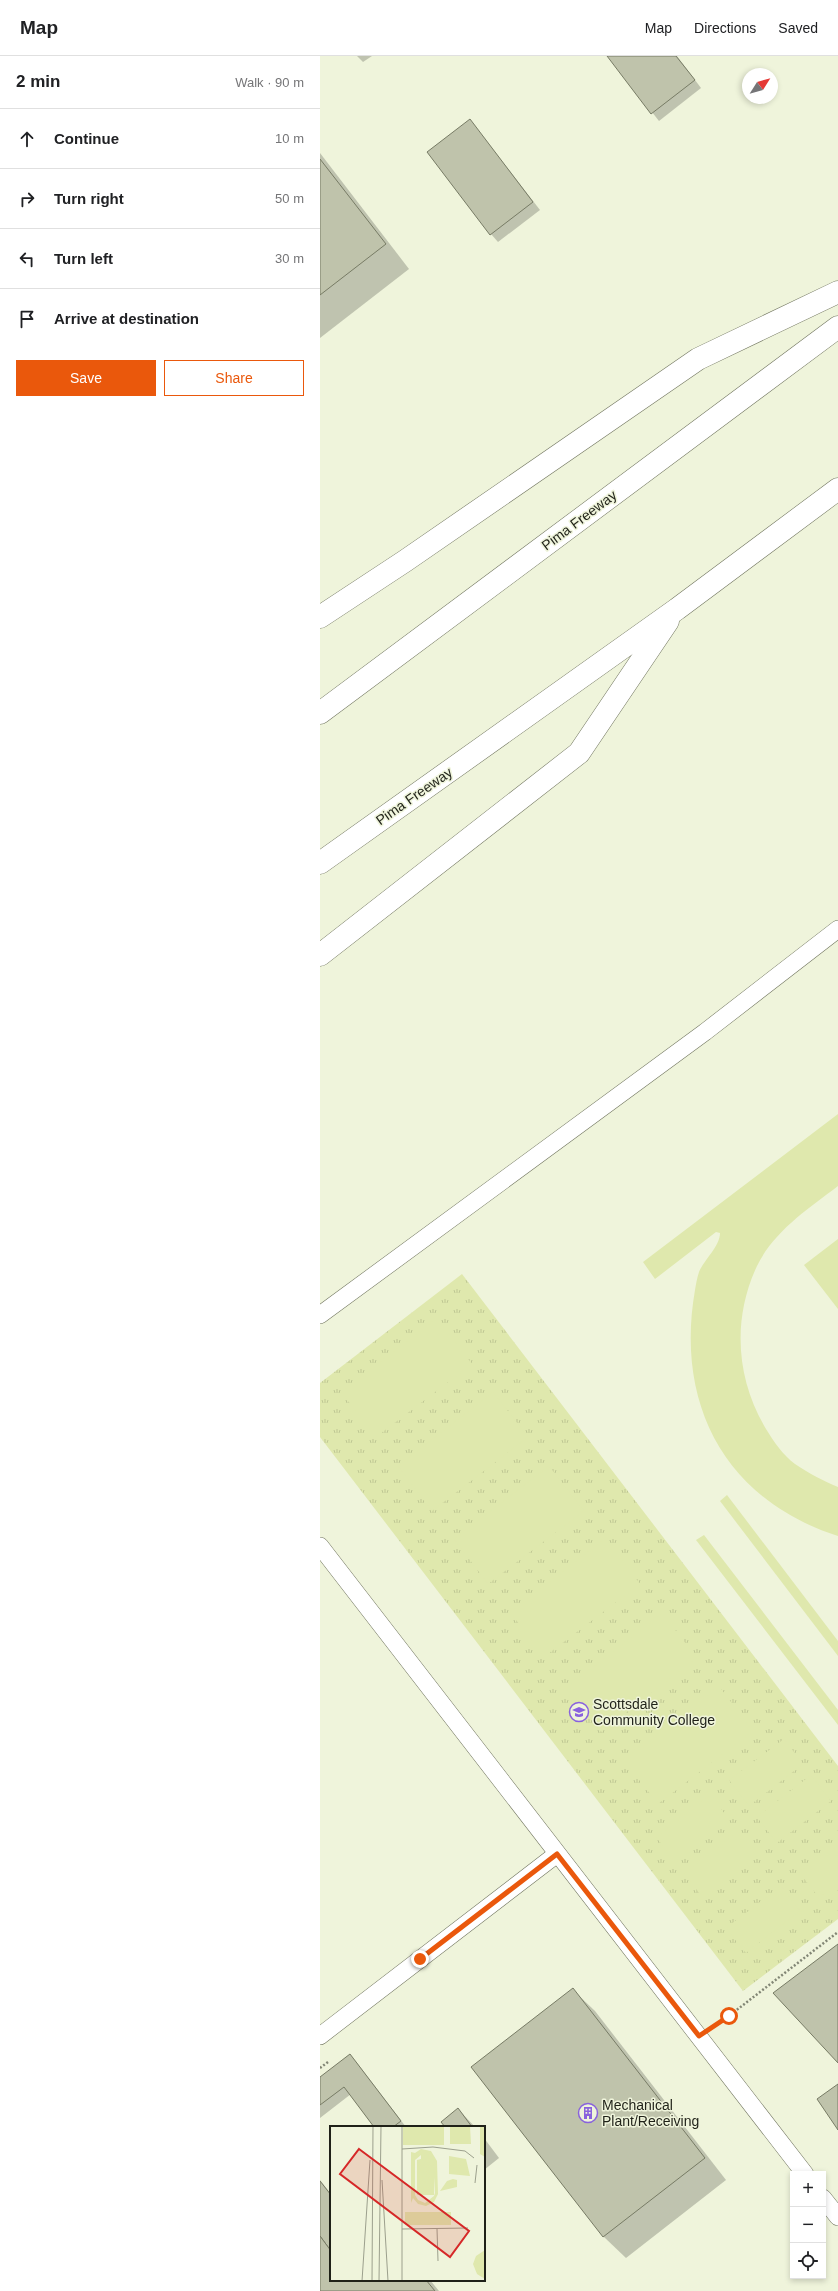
<!DOCTYPE html>
<meta charset="utf-8">
<style>
body{margin:0;font-family:Arial,sans-serif;background:#f2f2f2;color:#202124}
.controls{position:absolute;right:12px;bottom:12px;display:grid;overflow:hidden;border-radius:0px;box-shadow:0 2px 6px #0003}
.controls button{width:36px;height:36px;display:grid;place-items:center;padding:0;border:0;border-bottom:1px solid #e0e0e0;background:#fff;color:#202124;font:20px sans-serif}
.compass{position:absolute;left:422px;top:12px;width:36px;height:36px;border-radius:50%;background:#fff;box-shadow:0 2px 6px #0003;rotate:53deg}
.stop{position:absolute;width:12px;height:12px;margin:-9px;border:3px solid #ea580c;border-radius:50%;background:#fff}
.stop.end{background:#ea580c;border-color:#fff;box-shadow:0 1px 4px #0008}
.list{margin:0;padding:0;list-style:none}
h2{display:flex;justify-content:space-between;align-items:center;height:52px;margin:0;padding:0 16px;font-size:17px}
h2 small{font-size:13px;font-weight:400;color:#757577}
.list li{display:grid;grid-template-columns:26px 1fr auto;gap:12px;align-items:center;box-sizing:border-box;height:60px;padding:0 16px;border-top:1px solid #e0e0e0}
.list b{display:block;font-size:15px;white-space:nowrap}
.list em{font-size:13px;font-style:normal;color:#757577}
.actions{display:flex;gap:8px;padding:12px 16px}
.actions a{flex:1;padding:9px 0;border:1px solid #ea580c;border-radius:0px;text-align:center;font-size:14px;color:#ea580c}
.actions .main{background:#ea580c;color:#fff}
.icon{flex:none;width:22px;height:22px;fill:none;stroke:currentColor;stroke-width:2;stroke-linecap:round;stroke-linejoin:round}
.map{position:relative;flex:none;width:518px;height:2235px;overflow:hidden}
header{display:flex;align-items:center;gap:24px;box-sizing:border-box;height:56px;padding:0 20px;background:#fff;border-bottom:1px solid #e0e0e0}
header strong{font-size:19px}
nav{display:flex;gap:22px;margin-inline-start:auto;font-size:14px}
main{display:flex}
aside{flex:1;background:#fff}
.map>svg:first-child{display:block}
.park{fill:url(#park-tufts)}
.pitch{fill:#dfe8ad}
.shadow{fill:#0003}
.building{fill:#bfc3ab;stroke:#777b65}
.lines{fill:none;stroke-linecap:round;stroke-linejoin:round}
.service-casing{stroke:#71755f;stroke-width:18}
.motorway-casing{stroke:#71755f;stroke-width:23}
.path{stroke:#828675;stroke-width:2.5;stroke-dasharray:2 2;stroke-linecap:butt}
.service{stroke:#fff;stroke-width:17}
.motorway{stroke:#fff;stroke-width:22}
.route{stroke:#ea580c;stroke-width:5}
.labels{text-anchor:middle;stroke-width:3;stroke-linejoin:round;paint-order:stroke}
.street-label{font-size:14px;fill:#1f2118;stroke:#eff4db}
.poi-label{font-size:14px;fill:#1f2118;stroke:#eff4db;text-anchor:start}
.inset-road{fill:none;stroke:#9ca08d;stroke-width:1}
.view{fill:#d62828;fill-opacity:0.15;stroke:#d62828;stroke-width:2}
.inset-edge{fill:none;stroke:#1f2118;stroke-width:2}
</style>
<header>
<strong>Map</strong>
<nav><a>Map</a><a>Directions</a><a>Saved</a></nav>
</header>
<main>
<aside>
<h2>2 min<small>Walk · 90 m</small></h2>
<ul class="list">
<li><svg class="icon" aria-label="ahead" viewBox="0 0 24 24"><path d="M12 20V5M6 11l6-6 6 6"/></svg><div><b>Continue</b></div><em>10 m</em></li>
<li><svg class="icon" aria-label="right" viewBox="0 0 24 24"><path d="M7 20v-9h11M14 6l5 5-5 5"/></svg><div><b>Turn right</b></div><em>50 m</em></li>
<li><svg class="icon" aria-label="left" viewBox="0 0 24 24"><path d="M17 20v-9H6M10 6l-5 5 5 5"/></svg><div><b>Turn left</b></div><em>30 m</em></li>
<li><svg class="icon" aria-label="arrive" viewBox="0 0 24 24"><path d="M6 21V4h12l-3 4 3 4H6"/></svg><div><b>Arrive at destination</b></div></li>
</ul>
<div class="actions"><a class="main">Save</a><a>Share</a></div>
</aside>
<div class="map">
<svg width="518" height="2235" viewBox="0 0 518 2235">
<defs>
<pattern id="park-tufts" width="24" height="20" patternUnits="userSpaceOnUse"><rect width="24" height="20" fill="#dfe8ad"/><path d="M3 7l-1-3M5 7V3M7 7l1-3M15 17l-1-3M17 17v-4M19 17l1-3" fill="none" stroke="#bfc794"/></pattern>
</defs>
<rect width="100%" height="100%" fill="#eff4db"/>
<path class="park" d="M 142,1218 L 518,1710 L 518,1863 L 423,1935 L 0,1381 L 0,1327 Z"/>
<g class="pitch">
<path d="M 518,1058 L 518,1130 C 488,1153 454,1175 437,1210 C 412,1263 416,1323 446,1373 C 454,1386 463,1399 475,1408 C 488,1417 504,1425 518,1431 L 518,1480 C 405,1444 355,1348 375,1234 C 376,1228 377,1222 379,1216 C 384,1204 400,1190 400,1177 L 396,1176 L 335,1223 L 323,1206 Z"/>
<path d="M 518,1183 L 518,1253 L 484,1209 Z"/>
<path d="M 117,1262 L 152,1308 L 56,1381 L 21,1336 Z"/>
<path d="M 173,1336 L 208,1381 L 112,1455 L 78,1410 Z"/>
<path d="M 229,1410 L 264,1455 L 168,1528 L 134,1483 Z"/>
<path d="M 407,1439 L 518,1585 L 518,1600 L 400,1445 Z"/>
<path d="M 384,1479 L 518,1654 L 518,1669 L 376,1484 Z"/>
<path d="M 286,1482 L 320,1528 L 224,1601 L 190,1556 Z"/>
<path d="M 342,1557 L 377,1602 L 281,1676 L 247,1631 Z"/>
<path d="M 399,1630 L 433,1675 L 338,1748 L 303,1703 Z"/>
<path d="M 464,1683 L 483,1708 L 429,1750 L 409,1724 Z"/>
<path d="M 491,1719 L 511,1745 L 457,1787 L 437,1761 Z"/>
<path d="M 391,1739 L 410,1765 L 356,1807 L 336,1781 Z"/>
<path d="M 418,1776 L 437,1801 L 383,1842 L 364,1817 Z"/>
<path d="M 518,1786 L 518,1827 L 499,1842 L 479,1816 Z"/>
<path d="M 461,1830 L 480,1855 L 426,1897 L 406,1872 Z"/>
</g>
<g class="shadow">
<path d="M 37,0 L 52,0 L 43,6 Z"/>
<path d="M 288,0 L 357,0 L 381,32 L 339,65 Z"/>
<path d="M 150,64 L 220,154 L 178,186 L 171,178 Z"/>
<path d="M 0,97 L 89,213 L 0,282 Z"/>
<path d="M 253,1934 L 275,1955 L 406,2124 L 306,2202 L 284,2181 L 153,2012 Z"/>
<path d="M 30,1999 L 37,2007 L 86,2071 L 56,2071 L 31,2038 L 0,2062 L 0,2022 Z"/>
<path d="M 138,2053 L 155,2071 L 126,2071 Z"/>
<path d="M 164,2082 L 179,2102 L 164,2114 Z"/>
<path d="M 0,2124 L 11,2138 L 11,2224 L 110,2224 L 119,2235 L 0,2235 Z"/>
</g>
<g class="building">
<path d="M 287,0 L 356,0 L 375,24 L 331,58 Z"/>
<path d="M 150,63 L 213,146 L 170,179 L 107,96 Z"/>
<path d="M 0,103 L 66,188 L 0,239 Z"/>
<path d="M 518,1888 L 518,2007 L 453,1937 Z"/>
<path d="M 253,1932 L 385,2102 L 283,2181 L 151,2011 Z"/>
<path d="M 30,1998 L 81,2065 L 73,2071 L 54,2071 L 24,2031 L 0,2049 L 0,2021 Z"/>
<path d="M 518,2028 L 518,2074 L 497,2043 Z"/>
<path d="M 138,2052 L 152,2071 L 125,2071 L 121,2066 Z"/>
<path d="M 0,2125 L 11,2139 L 11,2195 L 0,2180 Z"/>
<path d="M 0,2180 L 11,2195 L 11,2224 L 106,2224 L 115,2235 L 0,2235 Z"/>
</g>
<g class="lines">
<g class="service-casing">
<g id="service">
<path d="M 0,1259 L 385,976 L 518,873"/>
<path d="M 0,1490 L 485,2118"/>
<path d="M 0,1980 L 237,1798"/>
<path d="M 503,2142 L 518,2161"/>
</g>
</g>
<g class="motorway-casing">
<g id="motorway">
<path d="M 0,561 L 85,505 L 378,303 L 518,236"/>
<path d="M 0,657 L 518,271"/>
<path d="M 0,807 L 357,553 L 518,433"/>
<path d="M 0,899 L 259,697 L 348,565"/>
</g>
</g>
<g class="path">
<path d="M 401,1966 L 518,1876"/>
<path d="M 0,2012 L 8,2006"/>
</g>
<use href="#service" class="service"/>
<use href="#motorway" class="motorway"/>
</g>
<g class="lines">
<path class="route" d="M 100,1903 L 237,1798 L 379,1980 L 409,1960"/>
</g>
<defs>
<g id="university-ring" transform="scale(1)"><circle r="9.5" fill="#eff4db" stroke="#8962dd" stroke-width="1.5"/><path d="M0-5L7-2L0 1L-7-2ZM-4 1L0 2.5L4 1V4Q0 6-4 4Z" fill="#8962dd"/></g>
<g id="building-ring" transform="scale(1)"><circle r="9.5" fill="#eff4db" stroke="#8962dd" stroke-width="1.5"/><path d="M-4-6H4V6H1V3H-1V6H-4ZM-2.5-4.3h1.7v1.8h-1.7ZM.8-4.3h1.7v1.8H.8ZM-2.5-1h1.7V.8h-1.7ZM.8-1h1.7V.8H.8Z" fill="#8962dd"/></g>
</defs>
<g fill-rule="evenodd">
<use href="#university-ring" x="259" y="1656"/>
<use href="#building-ring" x="268" y="2057"/>
</g>
<g class="labels">
<g class="street-label">
<text transform="translate(259 464) rotate(-37)" y="5">Pima Freeway</text>
<text transform="translate(94 740) rotate(-35)" y="5">Pima Freeway</text>
</g>
<g class="poi-label">
<text x="273" y="1653">Scottsdale<tspan x="273" dy="16">Community College</tspan></text>
<text x="282" y="2054">Mechanical<tspan x="282" dy="16">Plant/Receiving</tspan></text>
</g>
</g>
<g transform="translate(10 2070)">
<rect width="155" height="155" fill="#eff4db"/>
<path d="M 75,86 L 121,86 L 121,99 L 75,99 Z" fill="#dfe8ad"/>
<path d="M 123,53 L 127,54 L 127,61 L 110,65 L 117,55 ZM 155,124 L 155,153 L 147,148 L 143,138 L 146,130 Z" fill="#dfe8ad"/>
<path d="M 73,0 L 114,0 L 114,19 L 73,19 ZM 120,0 L 140,0 L 141,18 L 120,18 ZM 150,0 L 155,0 L 155,31 L 150,28 ZM 91,23 L 101,25 L 107,35 L 108,68 L 104,76 L 96,80 L 88,78 L 83,72 L 81,77 L 81,26 L 85,27 ZM 91,29 L 91,33 L 87,34 L 87,69 L 104,69 L 104,51 L 105,67 L 104,70 L 95,77 L 88,74 L 85,69 L 85,34 ZM 119,30 L 136,33 L 140,50 L 119,48 Z" fill="#dfe8ad" fill-rule="evenodd"/>
<path class="inset-road" d="M 72,0 L 72,155M 72,23 L 103,21 L 135,25 L 144,32M 52,54 L 58,155M 145,57 L 147,39M 72,103 L 138,102M 107,103 L 108,135M 32,155 L 40,34M 42,155 L 43,0M 49,155 L 51,0"/>
<path class="view" d="M 29,23 L 139,105 L 120,131 L 10,48 Z"/>
<rect width="155" height="155" class="inset-edge"/>
</g>
</svg>
<div class="controls">
<button>+</button>
<button>−</button>
<button><svg class="icon" aria-label="locate" viewBox="0 0 24 24"><circle cx="12" cy="12" r="6"/><path d="M12 2v4M12 18v4M2 12h4M18 12h4"/></svg></button>
</div>
<svg class="compass" viewBox="-18 -18 36 36"><path d="M0-13l5 13h-10z" fill="#e53935"/><path d="M0 13l5-13h-10z" fill="#757577"/></svg>
<div class="stop" style="left:409px;top:1960px"></div>
<div class="stop end" style="left:100px;top:1903px"></div>
</div>
</main>
